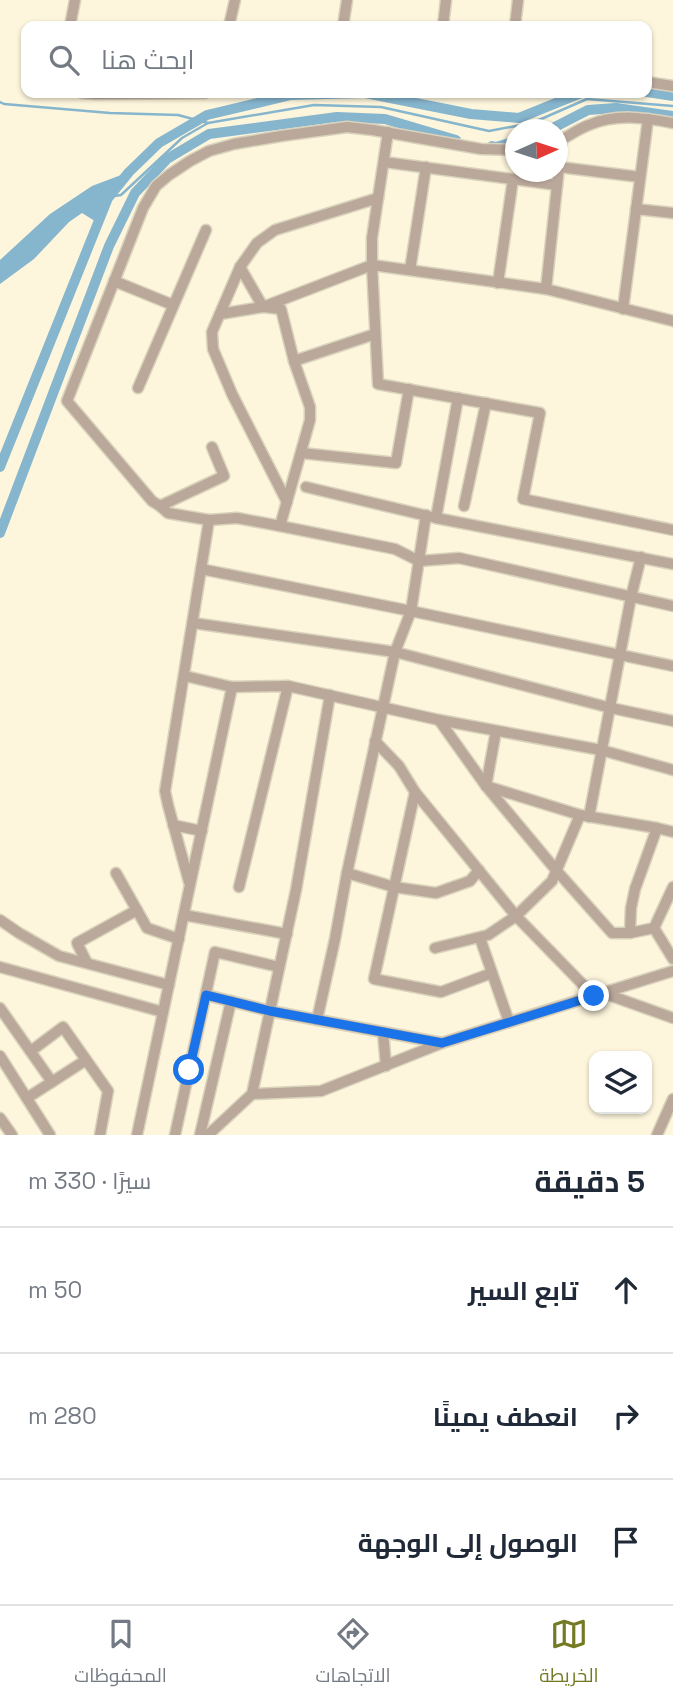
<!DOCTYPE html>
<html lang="ar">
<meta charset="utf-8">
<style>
body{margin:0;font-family:"Space Grotesk",Cairo,sans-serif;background:#f2f2f3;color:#1f2937;direction:rtl}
.controls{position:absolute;right:21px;bottom:21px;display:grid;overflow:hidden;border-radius:14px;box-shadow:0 2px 5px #0004}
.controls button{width:63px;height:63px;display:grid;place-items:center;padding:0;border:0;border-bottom:2px solid #e0e1e3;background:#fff;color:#1f2937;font:35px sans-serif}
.compass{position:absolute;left:505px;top:119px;width:63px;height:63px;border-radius:50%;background:#fff;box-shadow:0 2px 5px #0004;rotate:87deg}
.stop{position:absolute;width:21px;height:21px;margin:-16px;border:5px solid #1a73e8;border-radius:50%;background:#fff}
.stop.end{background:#1a73e8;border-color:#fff;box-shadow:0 2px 7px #0008}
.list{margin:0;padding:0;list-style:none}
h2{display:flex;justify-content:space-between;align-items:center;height:91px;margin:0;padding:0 28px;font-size:30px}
h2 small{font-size:23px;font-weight:400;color:#747a83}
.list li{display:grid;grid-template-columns:46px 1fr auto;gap:21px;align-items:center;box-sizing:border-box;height:126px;padding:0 28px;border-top:2px solid #e0e1e3}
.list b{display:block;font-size:26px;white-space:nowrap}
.list em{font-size:23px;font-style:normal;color:#747a83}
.icon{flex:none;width:38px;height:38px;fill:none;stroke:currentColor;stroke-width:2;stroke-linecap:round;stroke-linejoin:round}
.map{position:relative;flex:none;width:673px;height:1135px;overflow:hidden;direction:ltr}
.search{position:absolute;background:#fff;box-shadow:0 2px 5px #0004;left:21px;right:21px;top:21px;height:77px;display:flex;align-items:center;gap:18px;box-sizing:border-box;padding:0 24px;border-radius:14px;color:#747a83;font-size:26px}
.sheet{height:469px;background:#fff}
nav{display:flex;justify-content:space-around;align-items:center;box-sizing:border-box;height:98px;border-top:2px solid #e0e1e3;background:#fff;font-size:19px;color:#747a83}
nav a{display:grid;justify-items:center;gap:4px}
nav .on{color:#747a24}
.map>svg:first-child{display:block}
.water{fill:#86b5ce}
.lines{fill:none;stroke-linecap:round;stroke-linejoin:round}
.stream{stroke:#86b5ce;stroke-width:2.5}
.canal{stroke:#86b5ce;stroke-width:10}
.minor-casing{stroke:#dad3bc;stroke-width:13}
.minor{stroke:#baa89b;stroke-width:10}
.route{stroke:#1a73e8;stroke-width:9}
</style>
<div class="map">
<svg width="673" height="1135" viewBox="0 0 673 1135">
<rect width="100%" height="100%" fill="#fdf5dc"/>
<path class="water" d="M 129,172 L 108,198 L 98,223 L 82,213 L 69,222 L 34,259 L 0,284 L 0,260 L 50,214 L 92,186 Z"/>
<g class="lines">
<g class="stream">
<path d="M 0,102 L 4,104 L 110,113 L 178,115 L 208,123"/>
<path d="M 107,197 L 121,195 L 182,138 L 208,123 L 314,105 L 381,107 L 489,131 L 532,123 L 587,99 L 673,106"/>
</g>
<g class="canal">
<path d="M 647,92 L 673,96"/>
<path d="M 365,93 L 471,114 L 519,118 L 581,93"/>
<path d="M 549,130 L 588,110 L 616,108 L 673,116"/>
<path d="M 492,146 L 496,147 L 516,141"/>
<path d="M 0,467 L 108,198 L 129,172 L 159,143 L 207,115 L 291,95 L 363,93"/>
<path d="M 0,533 L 109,246 L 135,193 L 167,159 L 209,134 L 337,117 L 385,119 L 456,140"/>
</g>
<g class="minor-casing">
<g id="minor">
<path d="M 70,26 L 75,0"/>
<path d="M 229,26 L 235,0"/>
<path d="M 343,26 L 347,0"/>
<path d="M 443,26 L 446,0"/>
<path d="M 515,26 L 518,0"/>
<path d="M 647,82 L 673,86"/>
<path d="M 82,93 L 96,94 L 205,93"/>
<path d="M 388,132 L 372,238 L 372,265 L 378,384 L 540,413 L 523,499 L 673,530"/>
<path d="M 559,141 C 569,136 578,129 589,125 C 617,113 645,118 673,123"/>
<path d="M 516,150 L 481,149 L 373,130 L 347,127 L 281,136 L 234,144 L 209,151 L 190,161 L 169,175 L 156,186 L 143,208 L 67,401 L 152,501 L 160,506 L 168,513 L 209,520 L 237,518 L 280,526 L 395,549 L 419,561 L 459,558 L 673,606"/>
<path d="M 384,162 L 557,185"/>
<path d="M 559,167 L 640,177"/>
<path d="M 636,209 L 673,213"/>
<path d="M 240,267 L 263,307 L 281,309 L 294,361 L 310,407 L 310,420 L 280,526"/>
<path d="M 410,270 L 426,167"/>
<path d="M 114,281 L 173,305"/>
<path d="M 498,283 L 513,179"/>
<path d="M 546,289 L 562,139"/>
<path d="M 623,309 L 648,119"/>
<path d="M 220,314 L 263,307 L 372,265 L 546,289 L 673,321"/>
<path d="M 294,361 L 375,334"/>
<path d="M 138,388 L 206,230"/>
<path d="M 301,453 L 396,463 L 409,389"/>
<path d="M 306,487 L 436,518 L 673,564"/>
<path d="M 287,502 L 232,394 L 213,349 L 212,332 L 240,267 L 257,243 L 275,230 L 378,198"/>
<path d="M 160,506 L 224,476 L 212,447"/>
<path d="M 464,506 L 486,403"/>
<path d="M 436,518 L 458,398"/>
<path d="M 201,569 L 411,611 L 673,666"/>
<path d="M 193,623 L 395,652 L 611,708 L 673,721"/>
<path d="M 185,676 L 232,687 L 288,686 L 439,720 L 601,750 L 673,770"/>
<path d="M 439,720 L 486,786 L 556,870 L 612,933 L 630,933 L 654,928 L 673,887"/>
<path d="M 496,731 L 486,786 L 580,815 L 657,828 L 673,832"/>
<path d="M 375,741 L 399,766 L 415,792 L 516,916 L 594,996"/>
<path d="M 415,792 L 374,979 L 441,992 L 492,973"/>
<path d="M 589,817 L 631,597 L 641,557"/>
<path d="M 173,825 L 202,831"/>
<path d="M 116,873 L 147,928 L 179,939"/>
<path d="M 347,873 L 394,887 L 436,893 L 470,881 L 479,870"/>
<path d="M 189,882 L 168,805 L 165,791 L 209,520"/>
<path d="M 239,887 L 288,686"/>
<path d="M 184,915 L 287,934"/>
<path d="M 0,920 L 19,933 L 59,956 L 169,985"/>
<path d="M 654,928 L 673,959"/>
<path d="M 630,933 L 631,908 L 635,889 L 657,828"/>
<path d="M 480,938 L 509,1022"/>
<path d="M 435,948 L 488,935 L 516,916 L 552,881 L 580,815"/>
<path d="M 87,963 L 77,943 L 137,910"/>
<path d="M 0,967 L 163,1012"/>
<path d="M 603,993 L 673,1018"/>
<path d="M 206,995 L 270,1011 L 442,1043"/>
<path d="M 0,1008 L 52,1082"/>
<path d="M 317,1020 L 335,939 L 347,873 L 395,652 L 411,611 L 426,515"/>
<path d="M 383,1032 L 386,1066"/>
<path d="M 31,1051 L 63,1027 L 108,1091 L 100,1135"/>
<path d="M 0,1056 L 50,1135"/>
<path d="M 252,1094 L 321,1091 L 442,1043 L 673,971"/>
<path d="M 27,1098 L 86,1060"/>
<path d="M 0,1118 L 12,1135"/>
<path d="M 137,1135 L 232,687"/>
<path d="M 175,1135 L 215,952 L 279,967"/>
<path d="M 200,1135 L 231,1001"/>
<path d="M 208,1135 L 252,1094 L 296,890 L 330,695"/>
<path d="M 657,1135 L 673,1099"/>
</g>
</g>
<use href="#minor" class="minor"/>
</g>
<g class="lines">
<path class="route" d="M 189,1070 L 206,995 L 270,1011 L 442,1043 L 594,996"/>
</g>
</svg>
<div class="controls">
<button><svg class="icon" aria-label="layers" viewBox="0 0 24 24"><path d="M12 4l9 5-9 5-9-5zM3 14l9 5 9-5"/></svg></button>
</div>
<svg class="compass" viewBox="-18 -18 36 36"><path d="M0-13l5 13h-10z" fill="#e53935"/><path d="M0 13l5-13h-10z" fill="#747a83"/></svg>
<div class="stop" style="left:189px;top:1070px"></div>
<div class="stop end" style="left:594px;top:996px"></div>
<div class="search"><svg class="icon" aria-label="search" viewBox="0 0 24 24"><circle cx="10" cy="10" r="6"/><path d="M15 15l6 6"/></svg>ابحث هنا</div>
</div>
<section class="sheet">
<h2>5 دقيقة<small>سيرًا · 330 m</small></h2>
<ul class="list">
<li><svg class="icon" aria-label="ahead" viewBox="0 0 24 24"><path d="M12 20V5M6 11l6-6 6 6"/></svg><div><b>تابع السير</b></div><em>50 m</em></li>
<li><svg class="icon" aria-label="right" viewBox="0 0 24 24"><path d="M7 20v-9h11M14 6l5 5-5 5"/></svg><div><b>انعطف يمينًا</b></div><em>280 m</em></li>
<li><svg class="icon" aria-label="arrive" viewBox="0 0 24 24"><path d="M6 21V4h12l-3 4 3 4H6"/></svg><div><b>الوصول إلى الوجهة</b></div></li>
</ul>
</section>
<nav>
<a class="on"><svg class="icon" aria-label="map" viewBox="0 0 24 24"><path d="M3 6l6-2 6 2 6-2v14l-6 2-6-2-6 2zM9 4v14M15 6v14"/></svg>الخريطة</a>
<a><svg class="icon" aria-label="directions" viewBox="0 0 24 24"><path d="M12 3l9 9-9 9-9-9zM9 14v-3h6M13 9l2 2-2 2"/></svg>الاتجاهات</a>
<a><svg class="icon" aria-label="saved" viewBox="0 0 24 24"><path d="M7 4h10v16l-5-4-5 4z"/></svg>المحفوظات</a>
</nav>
